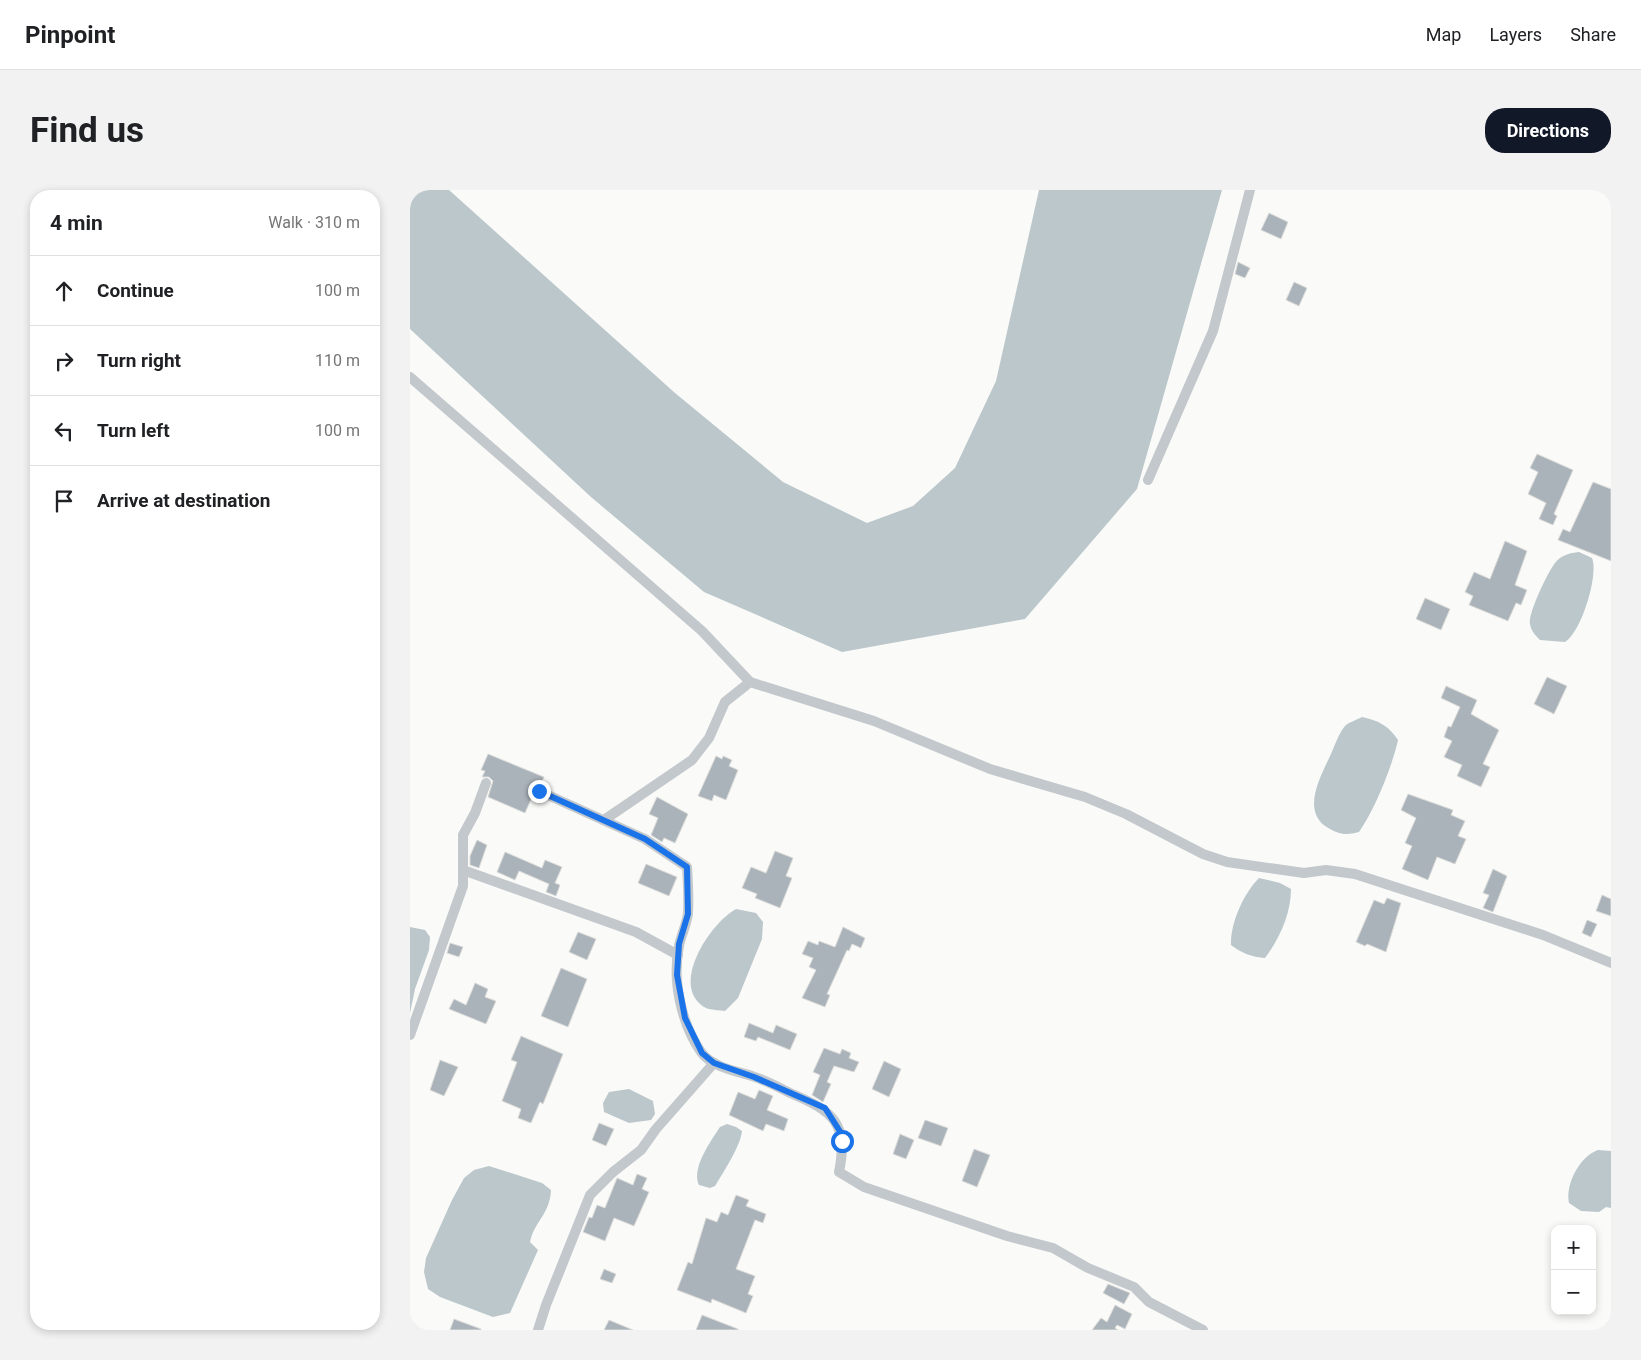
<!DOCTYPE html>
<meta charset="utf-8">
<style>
body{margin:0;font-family:Roboto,sans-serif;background:#f2f2f2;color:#202124}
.controls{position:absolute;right:15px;bottom:15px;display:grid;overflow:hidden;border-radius:10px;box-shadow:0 2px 8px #0003}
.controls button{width:45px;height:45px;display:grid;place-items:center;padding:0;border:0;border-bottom:1px solid #e0e0e0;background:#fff;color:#202124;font:25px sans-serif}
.stop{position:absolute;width:15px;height:15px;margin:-11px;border:4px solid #1a73e8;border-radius:50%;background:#fff}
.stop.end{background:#1a73e8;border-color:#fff;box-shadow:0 1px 5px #0008}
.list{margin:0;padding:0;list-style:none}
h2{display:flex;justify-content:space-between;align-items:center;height:65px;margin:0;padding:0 20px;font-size:21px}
h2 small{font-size:16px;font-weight:400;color:#757577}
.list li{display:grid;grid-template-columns:32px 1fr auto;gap:15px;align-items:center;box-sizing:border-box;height:70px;padding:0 20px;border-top:1px solid #e0e0e0}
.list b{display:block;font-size:19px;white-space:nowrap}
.list em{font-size:16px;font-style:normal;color:#757577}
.icon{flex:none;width:28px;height:28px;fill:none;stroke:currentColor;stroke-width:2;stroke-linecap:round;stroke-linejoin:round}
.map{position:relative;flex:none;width:1201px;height:1140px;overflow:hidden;border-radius:20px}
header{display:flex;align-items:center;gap:30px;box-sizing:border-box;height:70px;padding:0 25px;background:#fff;border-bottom:1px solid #e0e0e0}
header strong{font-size:24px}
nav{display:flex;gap:28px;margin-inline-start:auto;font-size:18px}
.intro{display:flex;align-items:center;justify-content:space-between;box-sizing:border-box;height:120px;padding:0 30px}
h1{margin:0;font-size:35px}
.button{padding:12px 22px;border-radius:20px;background:#111827;color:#fff;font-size:18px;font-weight:700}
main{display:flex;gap:30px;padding:0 30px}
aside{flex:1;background:#fff;border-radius:20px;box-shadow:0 2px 8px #0003}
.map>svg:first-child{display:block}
.water{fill:#bbc7cb}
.building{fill:#aab3b9;stroke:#dcdcda}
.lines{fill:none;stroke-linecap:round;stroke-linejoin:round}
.minor{stroke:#c3c8cc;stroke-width:10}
.route{stroke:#1a73e8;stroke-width:6}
</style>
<header>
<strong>Pinpoint</strong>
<nav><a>Map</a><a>Layers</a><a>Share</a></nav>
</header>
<div class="intro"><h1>Find us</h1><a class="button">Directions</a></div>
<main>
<aside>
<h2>4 min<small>Walk · 310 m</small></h2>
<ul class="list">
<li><svg class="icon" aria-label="ahead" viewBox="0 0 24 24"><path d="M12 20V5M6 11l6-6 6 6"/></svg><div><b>Continue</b></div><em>100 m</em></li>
<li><svg class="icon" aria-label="right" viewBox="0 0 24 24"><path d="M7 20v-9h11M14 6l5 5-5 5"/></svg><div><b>Turn right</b></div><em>110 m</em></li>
<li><svg class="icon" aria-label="left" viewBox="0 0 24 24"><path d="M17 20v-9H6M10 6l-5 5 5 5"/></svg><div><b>Turn left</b></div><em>100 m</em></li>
<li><svg class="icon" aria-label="arrive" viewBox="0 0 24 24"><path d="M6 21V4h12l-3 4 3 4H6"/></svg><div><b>Arrive at destination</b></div></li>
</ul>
</aside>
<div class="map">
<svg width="1201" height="1140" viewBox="0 0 1201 1140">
<rect width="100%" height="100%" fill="#fafaf8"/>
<g class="water">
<path d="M 0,0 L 39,0 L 265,203 L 373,292 L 457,333 L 503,316 L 545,278 L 586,191 L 629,0 L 812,0 L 727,299 L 615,429 L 432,462 L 294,402 L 181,307 L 0,139 Z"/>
<path d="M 1169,362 L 1182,368 C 1189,385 1171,443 1155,452 L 1130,450 C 1126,446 1121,441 1120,434 C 1118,423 1138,382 1145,373 C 1151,365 1160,363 1169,362 Z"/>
<path d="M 952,527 C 969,531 978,535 988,550 C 982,577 965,619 949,642 C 938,645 930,645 920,639 C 889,623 911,586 921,564 C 925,555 929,543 935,536 C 939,532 947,530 952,527 Z"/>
<path d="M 849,688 L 870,693 L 881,699 C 881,723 870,748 855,768 C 842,767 831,763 821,755 C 820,733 834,703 849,688 Z"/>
<path d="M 326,719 L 346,723 L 353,732 L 352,749 L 328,808 L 315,821 C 309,820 301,820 296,818 C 258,797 300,733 326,719 Z"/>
<path d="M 0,737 L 15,740 L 20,747 L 19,760 L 5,799 L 0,823 Z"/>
<path d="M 219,899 L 243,911 L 245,924 L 241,930 L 219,933 L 194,922 L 193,913 L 199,902 Z"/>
<path d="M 317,934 L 326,937 L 332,941 C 331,955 313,983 305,996 L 300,998 L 289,995 C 281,978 301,951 310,937 Z"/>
<path d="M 1188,960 L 1201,961 L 1201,1018 L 1196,1017 L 1189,1022 L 1171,1021 L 1159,1013 C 1155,994 1170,966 1188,960 Z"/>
<path d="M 79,976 L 132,993 L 141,1000 C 140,1024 124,1032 120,1052 L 128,1060 L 100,1123 L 83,1127 L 30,1107 L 18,1099 L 14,1082 L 16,1068 L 42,1010 L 54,988 L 64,980 Z"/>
</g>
<g class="building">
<path d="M 859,23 L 878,32 L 871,49 L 851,40 Z"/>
<path d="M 828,72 L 840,78 L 835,88 L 825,84 Z"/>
<path d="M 884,92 L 897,98 L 889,116 L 876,110 Z"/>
<path d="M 1127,264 L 1163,280 L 1144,324 L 1147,326 L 1143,335 L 1129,329 L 1136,313 L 1118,304 L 1128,282 L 1120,278 Z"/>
<path d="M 1183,292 L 1201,299 L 1201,371 L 1148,350 L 1153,339 L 1160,342 Z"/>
<path d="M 1095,351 L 1117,361 L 1105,395 L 1117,400 L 1111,415 L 1106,413 L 1098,431 L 1059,415 L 1063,406 L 1055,402 L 1064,382 L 1080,389 Z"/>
<path d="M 1015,408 L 1040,419 L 1031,440 L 1006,429 Z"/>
<path d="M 1137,487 L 1157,496 L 1144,524 L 1124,514 Z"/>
<path d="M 1036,496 L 1067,510 L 1061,524 L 1089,540 L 1073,574 L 1080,577 L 1071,597 L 1047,586 L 1052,575 L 1034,567 L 1042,551 L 1034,547 L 1038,536 L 1041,537 L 1050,517 L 1031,508 Z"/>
<path d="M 78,564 L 134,587 L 131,594 L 123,598 L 122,602 L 126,607 L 122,607 L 115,623 L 78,607 L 83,591 L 79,587 L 72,587 L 75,581 L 71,580 Z"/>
<path d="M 306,566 L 312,569 L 313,566 L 322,570 L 319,576 L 328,580 L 316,610 L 304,605 L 302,611 L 288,606 Z"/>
<path d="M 998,604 L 1043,620 L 1041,625 L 1055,631 L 1048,646 L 1056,649 L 1045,674 L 1027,667 L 1018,690 L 992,679 L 1002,656 L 995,653 L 1006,628 L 991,620 Z"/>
<path d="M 247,607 L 278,624 L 265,653 L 254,648 L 252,652 L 241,645 L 248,628 L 239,624 Z"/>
<path d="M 67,650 L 77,655 L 69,678 L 60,675 L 60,666 Z"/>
<path d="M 365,661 L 383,668 L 376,686 L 382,688 L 370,718 L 345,708 L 347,704 L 332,698 L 341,677 L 356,683 Z"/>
<path d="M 95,662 L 132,678 L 135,670 L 152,677 L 145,693 L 150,695 L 146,706 L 136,702 L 139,694 L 109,681 L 105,690 L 87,682 Z"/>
<path d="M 236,674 L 267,687 L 259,706 L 228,693 Z"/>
<path d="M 1083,679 L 1097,686 L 1083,722 L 1073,718 L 1079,705 L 1073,703 Z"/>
<path d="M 1192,705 L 1201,709 L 1201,726 L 1186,721 Z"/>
<path d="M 977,708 L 991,713 L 976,762 L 957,754 L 955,756 L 946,752 L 964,710 L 974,714 Z"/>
<path d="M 1177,730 L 1187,734 L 1181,747 L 1172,743 Z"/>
<path d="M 433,737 L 455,748 L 451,758 L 442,754 L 439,761 L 437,760 L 417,804 L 420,805 L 415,817 L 392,808 L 406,780 L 399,777 L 403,768 L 392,764 L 398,751 L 408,755 L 409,751 L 425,757 Z"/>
<path d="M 168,742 L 186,749 L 177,770 L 159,762 Z"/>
<path d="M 40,753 L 53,757 L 49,767 L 37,763 Z"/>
<path d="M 151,778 L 177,789 L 158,837 L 131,826 Z"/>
<path d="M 65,793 L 78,799 L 75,807 L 86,811 L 76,834 L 39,819 L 44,809 L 56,815 Z"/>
<path d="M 339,833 L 363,843 L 366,835 L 387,844 L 380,860 L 348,847 L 346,851 L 334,847 Z"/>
<path d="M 111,846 L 153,864 L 133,914 L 130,912 L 121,933 L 108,928 L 111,919 L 92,911 L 107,872 L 101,870 Z"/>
<path d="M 414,858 L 430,864 L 432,859 L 441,863 L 439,868 L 449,872 L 444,882 L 424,876 L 417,892 L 421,894 L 413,912 L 402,905 L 410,885 L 403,882 Z"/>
<path d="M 30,870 L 48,877 L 34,906 L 20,900 Z"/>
<path d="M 474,871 L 491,879 L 479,907 L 462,899 Z"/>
<path d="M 349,900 L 363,906 L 357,920 L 378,929 L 374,941 L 356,934 L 353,941 L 319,925 L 328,902 L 345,909 Z"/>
<path d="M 515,930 L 538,938 L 531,956 L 508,948 Z"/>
<path d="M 189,933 L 204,939 L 196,956 L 182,950 Z"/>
<path d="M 490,944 L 504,950 L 496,969 L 483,964 Z"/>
<path d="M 564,959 L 580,965 L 567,997 L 552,991 Z"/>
<path d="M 227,984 L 237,988 L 232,999 L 239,1002 L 224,1036 L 204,1028 L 195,1051 L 173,1042 L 179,1027 L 182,1028 L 187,1015 L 195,1018 L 207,988 L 223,995 Z"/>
<path d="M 326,1005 L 339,1010 L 336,1016 L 356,1024 L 353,1033 L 345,1030 L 326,1079 L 345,1086 L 338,1104 L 343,1106 L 336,1123 L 302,1109 L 301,1113 L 267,1100 L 278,1072 L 282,1074 L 296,1028 L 307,1032 L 311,1022 L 318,1025 Z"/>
<path d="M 194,1079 L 206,1084 L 202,1093 L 190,1089 Z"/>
<path d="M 698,1094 L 720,1103 L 714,1114 L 693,1103 Z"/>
<path d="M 705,1115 L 722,1124 L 715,1139 L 707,1135 L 705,1138 L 708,1140 L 682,1140 L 691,1128 L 697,1132 Z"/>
<path d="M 292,1125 L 328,1139 L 328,1140 L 286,1140 Z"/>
<path d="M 44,1129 L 71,1139 L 71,1140 L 40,1140 Z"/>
<path d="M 199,1130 L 223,1140 L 194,1140 Z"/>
</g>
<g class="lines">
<g class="minor">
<path d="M 0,187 L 292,441 L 340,492"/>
<path d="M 738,290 L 803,141 L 840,0"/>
<path d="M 129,601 L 235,649 L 277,677 C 278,692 279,707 278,723 C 277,734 271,745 269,756 C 262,790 271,833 291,862 C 302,877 325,881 342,886 C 355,890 368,897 380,903 C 423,921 439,933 429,982 L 454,997 L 597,1046 L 643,1058 L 678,1078 L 724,1097 L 739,1112 L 793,1140"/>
<path d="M 194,630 L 282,570 L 299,548 L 315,512 L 340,492 L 464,531 L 580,579 L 675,607 L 716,624 L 793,664 L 817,672 L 894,683 L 916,680 L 945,684 L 1133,745 L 1201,773"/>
<path d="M 53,680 L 226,742 L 268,765"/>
<path d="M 0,845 L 53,696 L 53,645 L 65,623 L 76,593"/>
<path d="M 128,1140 L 136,1115 L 180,1005 L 203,982 L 231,960 L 246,939 L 304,873"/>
</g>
</g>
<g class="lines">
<path class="route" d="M 129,601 L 235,649 L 277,677 L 278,724 L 269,754 L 267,785 L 275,828 L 292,863 L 304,873 L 344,887 L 415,918 L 431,943 L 432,951"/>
</g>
</svg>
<div class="controls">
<button>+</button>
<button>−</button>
</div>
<div class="stop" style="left:432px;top:951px"></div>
<div class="stop end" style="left:129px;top:601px"></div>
</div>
</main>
